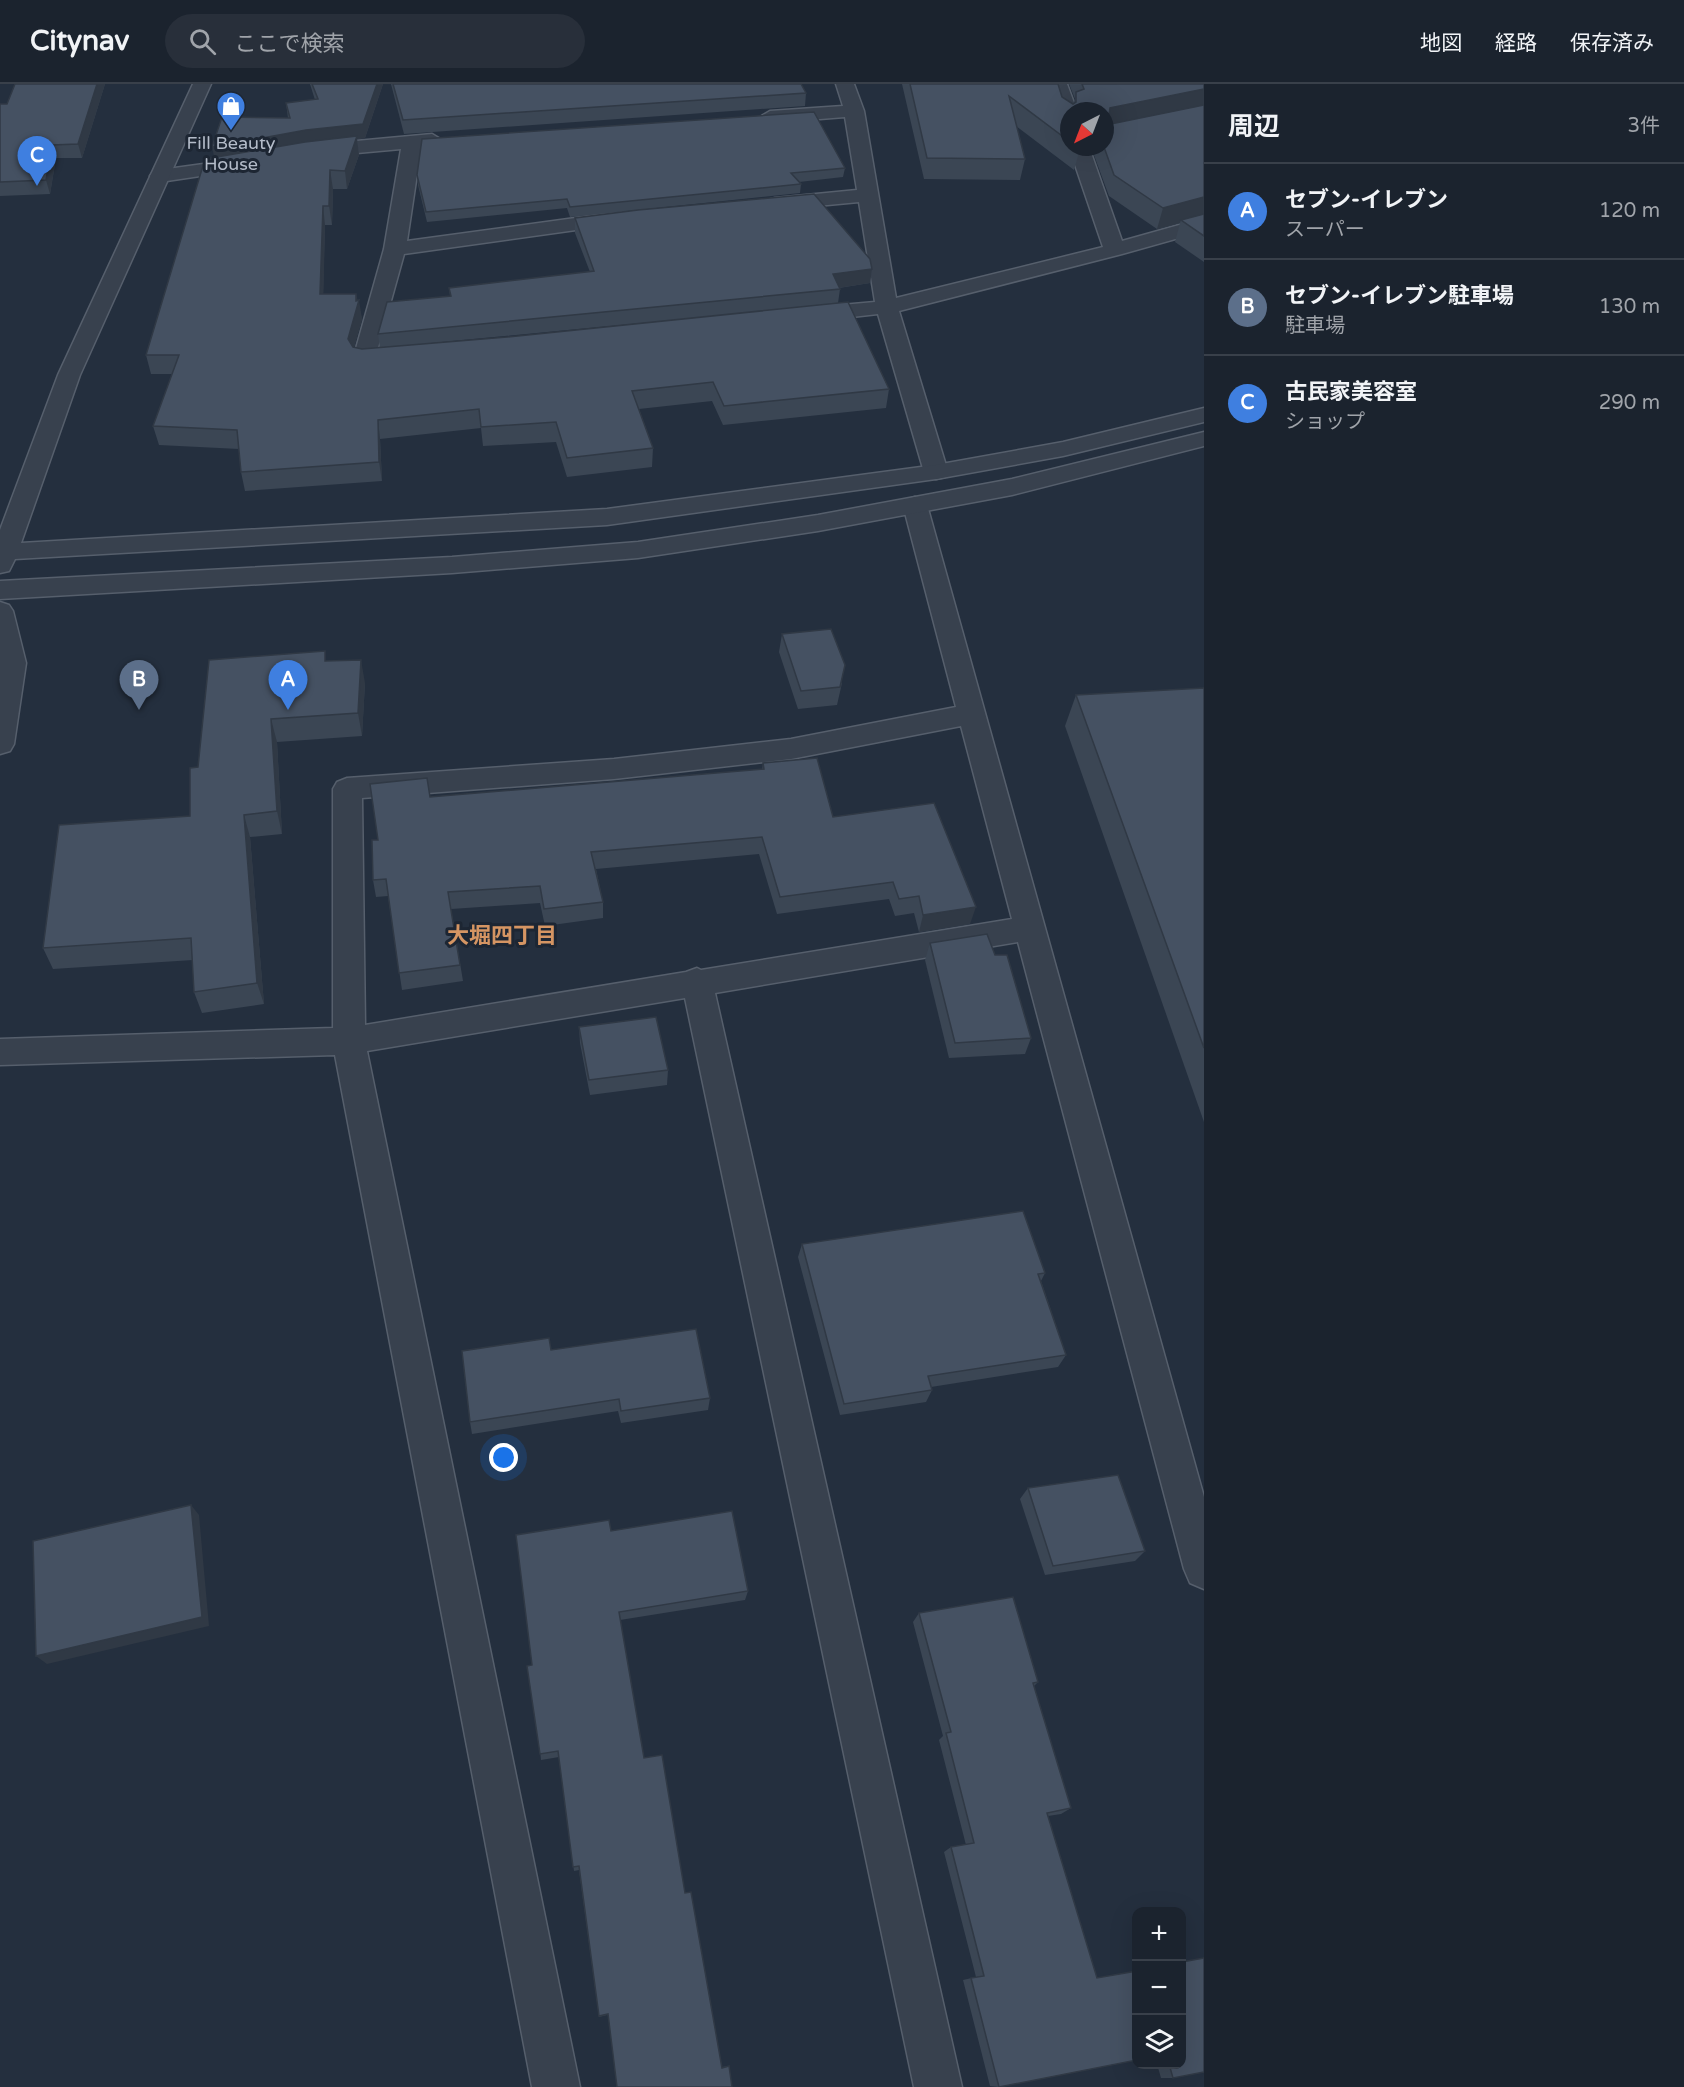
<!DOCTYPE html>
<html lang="ja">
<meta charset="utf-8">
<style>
body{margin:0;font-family:"Varela Round","Noto Sans JP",sans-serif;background:#282f3a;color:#f1f3f6}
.controls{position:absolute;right:18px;bottom:18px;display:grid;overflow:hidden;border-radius:12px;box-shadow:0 6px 24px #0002}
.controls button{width:54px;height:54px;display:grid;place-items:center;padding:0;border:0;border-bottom:2px solid #39404a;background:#1b232e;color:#f1f3f6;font:30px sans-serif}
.compass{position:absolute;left:1060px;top:18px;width:54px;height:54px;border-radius:50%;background:#1b232e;box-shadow:0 6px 24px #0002;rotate:222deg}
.you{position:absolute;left:504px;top:1374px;width:21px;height:21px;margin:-15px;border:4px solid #fff;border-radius:50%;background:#1a73e8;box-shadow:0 0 0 9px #1a73e833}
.badge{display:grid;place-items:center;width:39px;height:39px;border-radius:50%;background:#0b8043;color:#fff;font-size:20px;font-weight:700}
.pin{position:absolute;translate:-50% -50px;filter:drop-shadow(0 2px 3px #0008)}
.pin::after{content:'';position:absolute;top:32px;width:21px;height:18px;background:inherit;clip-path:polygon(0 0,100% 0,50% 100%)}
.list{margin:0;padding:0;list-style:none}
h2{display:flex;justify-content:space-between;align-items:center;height:78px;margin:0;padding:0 24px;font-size:26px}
h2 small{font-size:20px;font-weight:400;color:#a0a4aa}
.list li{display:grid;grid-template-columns:39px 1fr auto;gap:18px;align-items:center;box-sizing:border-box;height:96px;padding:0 24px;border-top:2px solid #39404a}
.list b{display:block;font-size:22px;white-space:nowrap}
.list p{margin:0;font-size:20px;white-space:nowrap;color:#a0a4aa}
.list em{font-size:20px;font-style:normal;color:#a0a4aa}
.icon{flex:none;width:33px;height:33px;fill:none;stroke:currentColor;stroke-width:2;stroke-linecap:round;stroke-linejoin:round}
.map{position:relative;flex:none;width:1204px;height:2003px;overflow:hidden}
header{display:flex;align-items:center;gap:36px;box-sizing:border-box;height:84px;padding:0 30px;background:#1b232e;border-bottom:2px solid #39404a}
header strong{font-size:28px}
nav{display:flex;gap:33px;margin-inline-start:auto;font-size:21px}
.search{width:420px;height:54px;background:#282f3a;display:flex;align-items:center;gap:15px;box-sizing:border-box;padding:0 21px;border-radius:33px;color:#a0a4aa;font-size:22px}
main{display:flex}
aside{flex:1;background:#1b232e}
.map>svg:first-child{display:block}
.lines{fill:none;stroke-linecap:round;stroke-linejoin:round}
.minor-casing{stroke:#565f6c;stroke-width:3}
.tertiary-casing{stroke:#565f6c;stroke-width:3}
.minor{fill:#38414e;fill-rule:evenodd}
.tertiary{fill:#38414e;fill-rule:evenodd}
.wall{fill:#3b4654;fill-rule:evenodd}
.shaded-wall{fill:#303945}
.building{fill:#455162;stroke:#303945;stroke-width:1.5}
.labels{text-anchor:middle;stroke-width:6;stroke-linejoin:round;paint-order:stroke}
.far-poi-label{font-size:18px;fill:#b4bcc9;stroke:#1d2633}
.neighbourhood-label{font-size:22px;font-weight:bold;fill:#d59563;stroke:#1d2633}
</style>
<header>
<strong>Citynav</strong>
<div class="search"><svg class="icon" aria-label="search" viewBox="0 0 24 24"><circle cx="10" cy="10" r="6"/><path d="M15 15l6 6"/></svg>ここで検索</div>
<nav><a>地図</a><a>経路</a><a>保存済み</a></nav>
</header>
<main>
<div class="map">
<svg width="1204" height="2003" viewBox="0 0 1204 2003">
<rect width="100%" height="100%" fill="#242f3e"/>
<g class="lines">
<g class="minor-casing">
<g id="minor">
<path d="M 836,0 L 854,0 L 864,27 L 896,214 L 1103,163 L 1069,63 L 1089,63 L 1122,157 L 1204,134 L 1204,147 L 1122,170 L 899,227 L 948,388 L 945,393 L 936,395 L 927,393 L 924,388 L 878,230 L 808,238 L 800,236 L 797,231 L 800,226 L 808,224 L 875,218 L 859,118 L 775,126 L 768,124 L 765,120 L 768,116 L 775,114 L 857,106 L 845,33 L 770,39 L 760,33 L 770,27 L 843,22 Z"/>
<path d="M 1049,0 L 1067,0 L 1077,27 L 1069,27 L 1069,39 L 1059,33 Z"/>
<path d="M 432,50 L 442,56 L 439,60 L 421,63 L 407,157 L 619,128 L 626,130 L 629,134 L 626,138 L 619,140 L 404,170 L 377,267 L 404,268 L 407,273 L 404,278 L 364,282 L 356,280 L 353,275 L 384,165 L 401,65 L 313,73 L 303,67 L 313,61 Z"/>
<path d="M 247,74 L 254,76 L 257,80 L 254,84 L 160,98 L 153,96 L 150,92 L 153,88 L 160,86 Z"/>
<path d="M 915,413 L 924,416 L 927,421 L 1204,1413 L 1204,1505 L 1190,1499 L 1184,1485 L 1018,858 L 715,909 L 962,2003 L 914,2003 L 685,914 L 367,967 L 580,2003 L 532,2003 L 335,971 L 0,981 L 0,955 L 333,944 L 333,705 L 337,698 L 347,694 L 614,675 L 791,655 L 956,623 L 903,421 L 906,416 ZM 961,642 L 1012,835 L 701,886 L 697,884 L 686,888 L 365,941 L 362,714 L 614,695 L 791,675 Z"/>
</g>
</g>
<g class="tertiary-casing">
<g id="tertiary">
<path d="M 193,0 L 211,0 L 80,291 L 21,459 L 607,425 L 936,381 L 1063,358 L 1204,324 L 1204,338 L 1063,372 L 936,395 L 607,441 L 15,475 L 9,487 L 0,489 L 0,446 L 58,291 Z"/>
<path d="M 1204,348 L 1204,362 L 1012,411 L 818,447 L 638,474 L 452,489 L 0,515 L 0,497 L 452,473 L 638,458 L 818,431 L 1012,395 Z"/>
<path d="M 0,518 L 9,521 L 13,527 L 26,579 L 14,660 L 10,667 L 0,670 Z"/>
</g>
</g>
<use href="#minor" class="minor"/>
<use href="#tertiary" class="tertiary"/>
</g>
<g class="wall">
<path d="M 15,0 L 105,0 L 82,74 L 56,74 L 50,110 L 0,112 L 0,20 L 7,20 Z"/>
<path d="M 310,0 L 383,0 L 365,54 L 357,55 L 359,71 L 347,105 L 333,105 L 332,141 L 325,141 L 323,210 L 356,210 L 362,235 L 354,263 L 362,265 L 380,264 L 378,250 L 450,212 L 449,204 L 590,188 L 575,149 L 575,134 L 872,185 L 870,199 L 839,204 L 840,205 L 838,219 L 889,305 L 886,324 L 723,341 L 712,317 L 639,325 L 653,364 L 652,383 L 567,393 L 556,358 L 483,362 L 481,344 L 380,355 L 382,397 L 245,407 L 241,388 L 239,365 L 159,361 L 153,342 L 172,290 L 151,290 L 146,271 L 214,74 L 288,34 L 286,19 L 315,16 ZM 704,233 L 507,253 L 431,259 Z"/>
<path d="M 391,0 L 801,0 L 806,9 L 805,22 L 404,50 Z"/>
<path d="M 902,0 L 1058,0 L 1062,13 L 1073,20 L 1075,15 L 1069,0 L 1204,0 L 1204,178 L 1175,158 L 1180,139 L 1157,145 L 1109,112 L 1091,63 L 1105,63 L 1105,27 L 1069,27 L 1069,63 L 1079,63 L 1080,65 L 1074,86 L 1016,42 L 1025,75 L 1020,96 L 924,95 Z"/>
<path d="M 845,84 L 843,93 L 799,98 L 801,100 L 800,109 L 570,133 L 567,124 L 427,138 L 418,101 L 417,91 Z"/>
<path d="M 782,550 L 842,599 L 837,621 L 798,625 L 779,568 Z"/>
<path d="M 327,577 L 365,599 L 362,652 L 277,658 L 282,750 L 250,753 L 264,920 L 202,929 L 194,908 L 193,876 L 53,885 L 43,864 L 190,732 L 198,683 Z"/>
<path d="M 1204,604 L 1204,1038 L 1065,642 L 1076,611 Z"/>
<path d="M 763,679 L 970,840 L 919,848 L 914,829 L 895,832 L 889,815 L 777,830 L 759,770 L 596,785 L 603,818 L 603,834 L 545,842 L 540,819 L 451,825 L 463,897 L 402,906 L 388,812 L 376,813 L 373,796 L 378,756 L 430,713 L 762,686 Z"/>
<path d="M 930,859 L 995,871 L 1031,954 L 1025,970 L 949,974 L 925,876 Z"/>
<path d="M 579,943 L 668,986 L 667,1001 L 590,1011 L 580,959 Z"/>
<path d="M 802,1160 L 1045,1189 L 1041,1197 L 1066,1271 L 1058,1283 L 931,1303 L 932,1306 L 926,1318 L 840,1331 L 798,1173 Z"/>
<path d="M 551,1266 L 710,1314 L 708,1326 L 621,1339 L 618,1327 L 472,1350 L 470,1338 Z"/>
<path d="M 1028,1404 L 1145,1467 L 1135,1477 L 1045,1491 L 1020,1415 Z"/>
<path d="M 611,1447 L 748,1507 L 745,1516 L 620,1536 L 644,1674 L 685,1809 L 722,1983 L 729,1982 L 732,2003 L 607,1931 L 599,1933 L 579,1786 L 574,1787 L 559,1673 L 541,1676 L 532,1581 Z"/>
<path d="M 919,1529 L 1038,1598 L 1034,1602 L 1071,1724 L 1061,1730 L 1048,1732 L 999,2003 L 990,2002 L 963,1896 L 976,1893 L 944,1768 L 951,1763 L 966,1761 L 939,1656 L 943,1652 L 913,1538 Z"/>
<path d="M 1157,1980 L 1182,1980 L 1173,1994 L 1161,1994 Z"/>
</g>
<g class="shaded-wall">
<path d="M 97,0 L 105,0 L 82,74 L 78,60 Z"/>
<path d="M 377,0 L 383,0 L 365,54 L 357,55 L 359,71 L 347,105 L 345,87 L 215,77 L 212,63 L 306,46 Z"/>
<path d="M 1204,5 L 1204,25 L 1105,45 L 1110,24 Z"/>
<path d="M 52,61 L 56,74 L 50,110 L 46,96 Z"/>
<path d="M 330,86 L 333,105 L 332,141 L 329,122 Z"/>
<path d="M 1204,113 L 1204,133 L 1181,136 L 1180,139 L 1157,145 L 1163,124 Z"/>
<path d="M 323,122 L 325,141 L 323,229 L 320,210 Z"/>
<path d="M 872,185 L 870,199 L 831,205 L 833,190 Z"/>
<path d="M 356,210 L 358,221 L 359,216 L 362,235 L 351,274 L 348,255 Z"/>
<path d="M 378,336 L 380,355 L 382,397 L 379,378 Z"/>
<path d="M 361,576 L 365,599 L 362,652 L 358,629 Z"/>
<path d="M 271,635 L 277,658 L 282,750 L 277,727 Z"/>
<path d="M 244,731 L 250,753 L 264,920 L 257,899 Z"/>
<path d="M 976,823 L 970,840 L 919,848 L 923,831 Z"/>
<path d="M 191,1421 L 199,1431 L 209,1542 L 47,1580 L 36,1572 Z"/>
</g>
<g class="building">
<path d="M 15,0 L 97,0 L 78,60 L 52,61 L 46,96 L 0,98 L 0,20 L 7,20 Z"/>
<path d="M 312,0 L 377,0 L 363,40 L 306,46 L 212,63 L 222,33 L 290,34 L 286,19 L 318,15 Z"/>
<path d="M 393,0 L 801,0 L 806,9 L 403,36 Z"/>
<path d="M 910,0 L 1058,0 L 1062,13 L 1073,20 L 1076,18 L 1076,8 L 1084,5 L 1082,0 L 1204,0 L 1204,5 L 1110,24 L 1108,38 L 1111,40 L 1204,21 L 1204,113 L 1163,124 L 1114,91 L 1104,63 L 1105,63 L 1105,27 L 1069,27 L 1069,57 L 1009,12 L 1025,75 L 927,74 Z"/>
<path d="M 814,28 L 845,84 L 791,89 L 801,100 L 570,123 L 567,115 L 426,128 L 417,91 L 422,55 Z"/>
<path d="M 357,52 L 345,87 L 330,86 L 329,122 L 323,122 L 320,210 L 356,210 L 356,217 L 359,216 L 348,255 L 353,263 L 362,265 L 507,253 L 848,218 L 889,305 L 724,322 L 713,298 L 632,307 L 653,364 L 567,374 L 556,338 L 481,343 L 479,325 L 378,336 L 379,378 L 241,388 L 237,346 L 153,342 L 179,271 L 146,271 L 205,75 L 305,58 Z"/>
<path d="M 814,110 L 870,175 L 872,185 L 833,190 L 840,205 L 378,250 L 387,218 L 451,212 L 449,204 L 594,187 L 575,134 L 638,126 Z"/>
<path d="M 1204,130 L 1204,152 L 1181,136 Z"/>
<path d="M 831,545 L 845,581 L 840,603 L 801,607 L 782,550 Z"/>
<path d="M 325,567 L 325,577 L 361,576 L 358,629 L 271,635 L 277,727 L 244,731 L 257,899 L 194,908 L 191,854 L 43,864 L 59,741 L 190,732 L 190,684 L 198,683 L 209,576 Z"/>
<path d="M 1204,604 L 1204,964 L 1076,611 Z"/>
<path d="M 817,674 L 833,733 L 934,719 L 976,823 L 923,831 L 919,812 L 899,815 L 893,798 L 780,813 L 762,753 L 591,768 L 603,818 L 544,825 L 540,802 L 448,808 L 460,881 L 399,889 L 386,795 L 373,796 L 372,756 L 378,756 L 370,700 L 427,694 L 430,713 L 764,685 L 763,679 Z"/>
<path d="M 987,850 L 995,871 L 1007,871 L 1031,954 L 955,959 L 930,859 Z"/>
<path d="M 656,933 L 668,986 L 589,996 L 579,943 Z"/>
<path d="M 1023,1127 L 1045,1189 L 1038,1190 L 1066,1271 L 928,1292 L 932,1306 L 844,1320 L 802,1160 Z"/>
<path d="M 696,1245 L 710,1314 L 621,1327 L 619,1315 L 470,1338 L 462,1267 L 549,1254 L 551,1266 Z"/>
<path d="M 1118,1391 L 1145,1467 L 1053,1482 L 1028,1404 Z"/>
<path d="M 191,1421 L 202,1533 L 36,1572 L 33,1457 Z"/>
<path d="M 732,1427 L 748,1507 L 619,1528 L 644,1674 L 662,1671 L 685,1809 L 691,1808 L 722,1984 L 729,1982 L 732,2003 L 617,2003 L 608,1930 L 599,1932 L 579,1782 L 573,1783 L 558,1667 L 540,1670 L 527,1582 L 532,1581 L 516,1451 L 609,1436 L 611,1447 Z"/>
<path d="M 1013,1513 L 1038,1598 L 1033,1599 L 1071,1724 L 1047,1729 L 1097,1894 L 1137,1887 L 1137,1976 L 999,2003 L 971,1894 L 984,1892 L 951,1763 L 974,1759 L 946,1649 L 951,1648 L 919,1529 Z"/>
<path d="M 1204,1874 L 1204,1988 L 1173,1994 L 1169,1980 L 1182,1980 L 1182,1878 Z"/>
</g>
<defs>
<g id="shop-pin" transform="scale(1.5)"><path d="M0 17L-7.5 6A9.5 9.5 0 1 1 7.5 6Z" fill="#3f7fe0" stroke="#1d2633"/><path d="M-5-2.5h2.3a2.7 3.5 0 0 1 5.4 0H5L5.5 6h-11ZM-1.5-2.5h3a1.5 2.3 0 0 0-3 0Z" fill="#fff"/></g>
</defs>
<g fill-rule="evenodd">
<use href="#shop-pin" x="231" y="22"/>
</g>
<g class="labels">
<g class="far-poi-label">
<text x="231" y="65">Fill Beauty<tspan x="231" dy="21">House</tspan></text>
</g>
<g class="neighbourhood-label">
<text x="502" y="859">大堀四丁目</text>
</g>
</g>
</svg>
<div class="controls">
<button>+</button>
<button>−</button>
<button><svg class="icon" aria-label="layers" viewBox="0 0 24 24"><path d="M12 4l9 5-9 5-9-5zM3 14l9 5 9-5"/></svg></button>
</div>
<svg class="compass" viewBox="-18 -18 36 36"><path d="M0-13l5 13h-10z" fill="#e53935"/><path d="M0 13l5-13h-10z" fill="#a0a4aa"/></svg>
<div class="you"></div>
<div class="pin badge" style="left:288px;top:626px;background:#3f7fe0">A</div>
<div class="pin badge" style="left:139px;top:626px;background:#5c6f8a">B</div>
<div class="pin badge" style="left:37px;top:102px;background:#3f7fe0">C</div>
</div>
<aside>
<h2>周辺<small>3件</small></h2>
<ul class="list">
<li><span class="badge" style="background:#3f7fe0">A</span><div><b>セブン-イレブン</b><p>スーパー</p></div><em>120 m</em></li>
<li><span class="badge" style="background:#5c6f8a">B</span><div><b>セブン-イレブン駐車場</b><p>駐車場</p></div><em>130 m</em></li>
<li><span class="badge" style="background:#3f7fe0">C</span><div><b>古民家美容室</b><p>ショップ</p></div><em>290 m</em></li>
</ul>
</aside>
</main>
